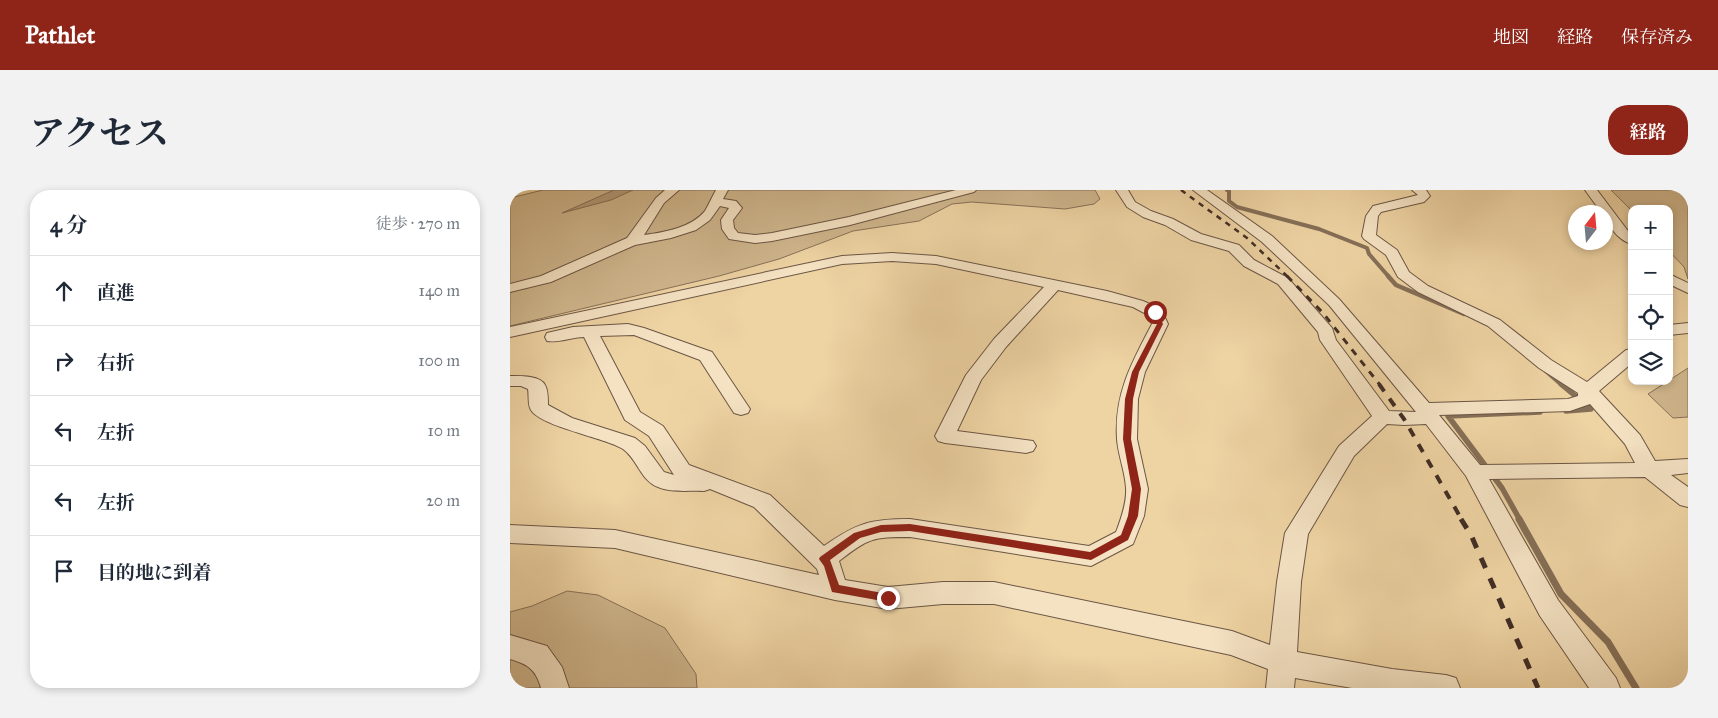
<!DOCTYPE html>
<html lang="ja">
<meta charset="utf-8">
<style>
body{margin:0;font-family:"IM FELL Great Primer","Noto Serif JP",serif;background:#f2f2f3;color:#1f2937}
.controls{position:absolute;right:15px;top:15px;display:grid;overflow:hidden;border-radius:10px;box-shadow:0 2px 8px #0003}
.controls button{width:45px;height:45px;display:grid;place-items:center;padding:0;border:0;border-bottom:1px solid #e0e1e3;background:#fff;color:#1f2937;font:25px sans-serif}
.compass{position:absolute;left:1058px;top:15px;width:45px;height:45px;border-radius:50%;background:#fff;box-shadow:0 2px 8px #0003;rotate:16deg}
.stop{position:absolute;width:15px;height:15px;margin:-11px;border:4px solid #8f2418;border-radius:50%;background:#fff}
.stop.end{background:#8f2418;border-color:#fff;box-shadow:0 1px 5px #0008}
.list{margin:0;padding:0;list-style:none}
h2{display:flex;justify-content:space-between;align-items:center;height:65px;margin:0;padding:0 20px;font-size:21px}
h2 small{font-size:16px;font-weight:400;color:#747a83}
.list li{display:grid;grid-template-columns:32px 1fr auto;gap:15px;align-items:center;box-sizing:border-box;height:70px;padding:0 20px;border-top:1px solid #e0e1e3}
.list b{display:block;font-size:19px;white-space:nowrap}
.list em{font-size:16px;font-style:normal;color:#747a83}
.icon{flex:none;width:28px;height:28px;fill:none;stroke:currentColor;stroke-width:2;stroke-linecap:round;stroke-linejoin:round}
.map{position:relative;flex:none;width:1178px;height:498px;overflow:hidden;border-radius:20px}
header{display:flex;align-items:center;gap:30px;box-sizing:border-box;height:70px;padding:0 25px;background:#8f2418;color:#fff}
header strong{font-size:24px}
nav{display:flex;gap:28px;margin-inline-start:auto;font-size:18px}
.intro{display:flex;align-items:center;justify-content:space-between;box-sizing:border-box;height:120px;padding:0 30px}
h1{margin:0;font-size:35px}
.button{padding:12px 22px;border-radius:20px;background:#8f2418;color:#fff;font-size:18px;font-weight:700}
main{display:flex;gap:30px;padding:0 30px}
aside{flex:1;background:#fff;border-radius:20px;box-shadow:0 2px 8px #0003}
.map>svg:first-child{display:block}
.green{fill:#d0b78e;stroke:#88725a}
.water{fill:#b39b78;stroke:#856f57}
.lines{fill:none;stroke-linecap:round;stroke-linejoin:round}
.stream-far3{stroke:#856f57;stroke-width:4}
.stream-far2{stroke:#856f57;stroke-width:4.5}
.stream-far1{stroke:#856f57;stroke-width:5.5}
.stream{stroke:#856f57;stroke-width:7}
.street-casing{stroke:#6c5645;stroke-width:2}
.street{fill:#f4e2c3;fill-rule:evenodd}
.rail-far3{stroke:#402d26;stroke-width:2.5;stroke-dasharray:5.5 5.5;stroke-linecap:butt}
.rail-far2{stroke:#402d26;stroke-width:3;stroke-dasharray:7 7;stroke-linecap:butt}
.rail-far1{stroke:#402d26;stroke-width:4;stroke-dasharray:9 9;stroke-linecap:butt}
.rail{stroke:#402d26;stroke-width:5;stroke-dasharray:11 11;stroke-linecap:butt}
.route{fill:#8f2418}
</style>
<header>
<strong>Pathlet</strong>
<nav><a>地図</a><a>経路</a><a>保存済み</a></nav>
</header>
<div class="intro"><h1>アクセス</h1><a class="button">経路</a></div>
<main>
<aside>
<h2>4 分<small>徒歩 · 270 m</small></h2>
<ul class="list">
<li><svg class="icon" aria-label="ahead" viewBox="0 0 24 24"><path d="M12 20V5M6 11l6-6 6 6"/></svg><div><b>直進</b></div><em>140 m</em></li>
<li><svg class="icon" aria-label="right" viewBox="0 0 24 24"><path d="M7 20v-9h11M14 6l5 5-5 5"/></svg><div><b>右折</b></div><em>100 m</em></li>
<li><svg class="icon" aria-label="left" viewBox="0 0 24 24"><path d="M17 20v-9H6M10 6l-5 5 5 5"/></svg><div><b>左折</b></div><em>10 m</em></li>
<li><svg class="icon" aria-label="left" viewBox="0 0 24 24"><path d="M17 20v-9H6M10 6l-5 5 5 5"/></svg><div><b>左折</b></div><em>20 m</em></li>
<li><svg class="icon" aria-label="arrive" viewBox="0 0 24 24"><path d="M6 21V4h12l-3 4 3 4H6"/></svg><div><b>目的地に到着</b></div></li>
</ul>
</aside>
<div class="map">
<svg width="1178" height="498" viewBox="0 0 1178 498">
<rect width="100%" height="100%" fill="#eed3a3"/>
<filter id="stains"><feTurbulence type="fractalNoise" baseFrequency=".004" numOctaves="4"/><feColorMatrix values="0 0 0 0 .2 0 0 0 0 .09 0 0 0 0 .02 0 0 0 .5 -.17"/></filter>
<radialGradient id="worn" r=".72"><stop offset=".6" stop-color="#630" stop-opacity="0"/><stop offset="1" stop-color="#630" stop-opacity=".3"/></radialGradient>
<g class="green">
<path d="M 33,0 L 585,0 L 590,9 L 584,14 L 555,19 L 462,12 L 442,14 L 409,31 L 343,41 L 269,69 L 209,86 L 0,136 L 0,8 Z"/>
<path d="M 1101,0 L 1178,0 L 1178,89 L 1174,77 L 1159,61 L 1159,19 L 1122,19 L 1122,21 Z"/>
<path d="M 1178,178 L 1178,227 L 1163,228 L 1138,204 Z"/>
<path d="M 57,401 L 88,405 L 155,438 L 186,484 L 187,498 L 0,498 L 0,422 L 22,416 Z"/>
</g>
<path class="water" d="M 104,0 L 123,0 L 101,10 L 52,23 Z"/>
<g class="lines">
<path class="stream-far3" d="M 717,0 L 719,1 L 719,11 L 727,17 L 809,39 L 857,58 L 859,64 L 879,87"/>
<g class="stream-far2">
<path d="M 878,86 L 886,95 L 954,124"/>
<path d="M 1035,180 L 1052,195"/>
</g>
<g class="stream-far1">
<path d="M 1051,194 L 1081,219 L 1056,221"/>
<path d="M 1010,330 L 992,298 L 938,226 L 1030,222"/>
</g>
<path class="stream" d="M 1009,329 L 1051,404 L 1098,452 L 1126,498"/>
<g class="street-casing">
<g id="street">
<path d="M 155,0 L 169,0 L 154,13 L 134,45 C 155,42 181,38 195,21 C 199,14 202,7 206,0 L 218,0 L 213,9 L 226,11 L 232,18 L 223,30 L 224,38 L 228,43 L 245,45 L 262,43 L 339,27 L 446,0 L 466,0 L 464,2 L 340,35 L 262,51 L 245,53 L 219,49 L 212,39 L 211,30 L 219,18 L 210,16 L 200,30 L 186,40 L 161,48 L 125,55 L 41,92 L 0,102 L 0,94 L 31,86 L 117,48 L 146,8 Z"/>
<path d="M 606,0 L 618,0 L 625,12 L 641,21 L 663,29 L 691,44 L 729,55 L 744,70 L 778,88 L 822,138 L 826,150 L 879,221 L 906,222 L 819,115 L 752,52 L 683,0 L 697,0 L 762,46 L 829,109 L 919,213 L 1058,209 L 1068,206 L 1068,203 L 1029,178 L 978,136 L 908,102 L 888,87 L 876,65 L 854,49 L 852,46 L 856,26 L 863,16 L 908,5 L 902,0 L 916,0 L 920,6 L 914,12 L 871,22 L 868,26 L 866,45 L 887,60 L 899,82 L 918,96 L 990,130 L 1041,170 L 1077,192 L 1116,160 L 1122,159 L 1122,173 L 1089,201 L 1130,245 L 1145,271 L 1178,269 L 1178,283 L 1161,285 L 1178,297 L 1178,317 L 1170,315 L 1135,287 L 979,289 L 1048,410 L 1106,488 L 1110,498 L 1079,498 L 1030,426 L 956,286 L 916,234 L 894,235 L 877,234 L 844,266 L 798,344 L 791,392 L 787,462 L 882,479 L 936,485 L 946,488 L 950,498 L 842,498 L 785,488 L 784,498 L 756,498 L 758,479 L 721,465 L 484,414 L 433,414 L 378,419 L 325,410 L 105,358 L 0,353 L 0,335 L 105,340 L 309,385 L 307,379 L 244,317 L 200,299 L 194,301 C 180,300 162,303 148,297 C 131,291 128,270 113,259 C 97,248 26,236 20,218 C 18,213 19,205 18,199 L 11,196 L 0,196 L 0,186 C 9,186 30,185 35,195 C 38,200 38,209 38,215 L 62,228 L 125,248 L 135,256 L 154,282 L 164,285 L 139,246 L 115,230 L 74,147 C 62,147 49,153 37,151 L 35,147 L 37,143 L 63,137 L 118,134 L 134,138 L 202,162 L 240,219 L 238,223 L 231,225 L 224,223 L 190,170 L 124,145 L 90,146 L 130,222 L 153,236 L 179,275 L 260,305 L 314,356 C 347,333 360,329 400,329 L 579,356 L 606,342 C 611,329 617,312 616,298 C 615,281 608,265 607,249 C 604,204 622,172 642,134 L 638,125 L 623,117 L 548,100 L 496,157 L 471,190 L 447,241 L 523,251 L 526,256 L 523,261 L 516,263 L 435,253 L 428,251 L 425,246 L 456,185 L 484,149 L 534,97 L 426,74 L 382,71 L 332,74 L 0,147 L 0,137 L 332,66 L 382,63 L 426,66 L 597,101 L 633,111 L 651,119 L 658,134 L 635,182 L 628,209 L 627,249 L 638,299 L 634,326 L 623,354 L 581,376 L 400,347 C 362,347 359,348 329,371 L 335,390 L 378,397 L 433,392 L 484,392 L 722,441 L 760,455 L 767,392 L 775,343 L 829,256 L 862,226 L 810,150 L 808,142 L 768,94 L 734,76 L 719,61 L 681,50 L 655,35 L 633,27 L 617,17 ZM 1080,214 L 1115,254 L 1125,273 L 970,275 L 929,225 L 1060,221 Z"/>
<path d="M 1075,0 L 1087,0 L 1118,41 L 1122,44 L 1122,54 C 1109,51 1096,35 1096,22 L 1091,22 Z"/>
<path d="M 1159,84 L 1178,93 L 1178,103 L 1159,94 Z"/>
<path d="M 1178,133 L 1178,143 L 1159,145 L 1159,135 Z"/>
<path d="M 0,445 L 37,456 L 52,477 L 59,498 L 31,498 C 26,479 17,474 0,469 Z"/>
</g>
</g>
<use href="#street" class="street"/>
<path class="rail-far3" d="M 671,0 L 737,48 L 778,87"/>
<path class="rail-far2" d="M 777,86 L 813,123 L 870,195"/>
<path class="rail-far1" d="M 869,194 L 894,229 L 952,330"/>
<path class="rail" d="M 951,329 L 961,345 L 1028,498"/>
</g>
<path class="route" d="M 642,121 L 647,121 L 653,134 L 629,182 L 623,209 L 621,249 L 631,299 L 628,326 L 618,350 L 581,370 L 400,341 L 371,342 L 350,348 L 320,370 L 329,395 L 378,404 L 382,405 L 384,408 L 382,411 L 378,412 L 322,402 L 314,376 L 309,369 L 310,367 L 344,343 L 371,335 L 400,334 L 580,362 L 611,345 L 618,326 L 622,299 L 613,249 L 615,209 L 622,182 L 647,134 Z"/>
<rect width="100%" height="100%" filter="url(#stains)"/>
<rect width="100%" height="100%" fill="url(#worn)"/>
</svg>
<div class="controls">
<button>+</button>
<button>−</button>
<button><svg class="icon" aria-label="locate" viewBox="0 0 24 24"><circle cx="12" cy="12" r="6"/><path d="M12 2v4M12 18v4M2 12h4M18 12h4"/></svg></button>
<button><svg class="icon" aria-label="layers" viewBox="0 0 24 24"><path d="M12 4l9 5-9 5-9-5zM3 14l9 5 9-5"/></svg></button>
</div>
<svg class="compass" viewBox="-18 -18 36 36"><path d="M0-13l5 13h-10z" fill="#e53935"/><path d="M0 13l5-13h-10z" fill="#747a83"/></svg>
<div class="stop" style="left:645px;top:122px"></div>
<div class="stop end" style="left:378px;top:408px"></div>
</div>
</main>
